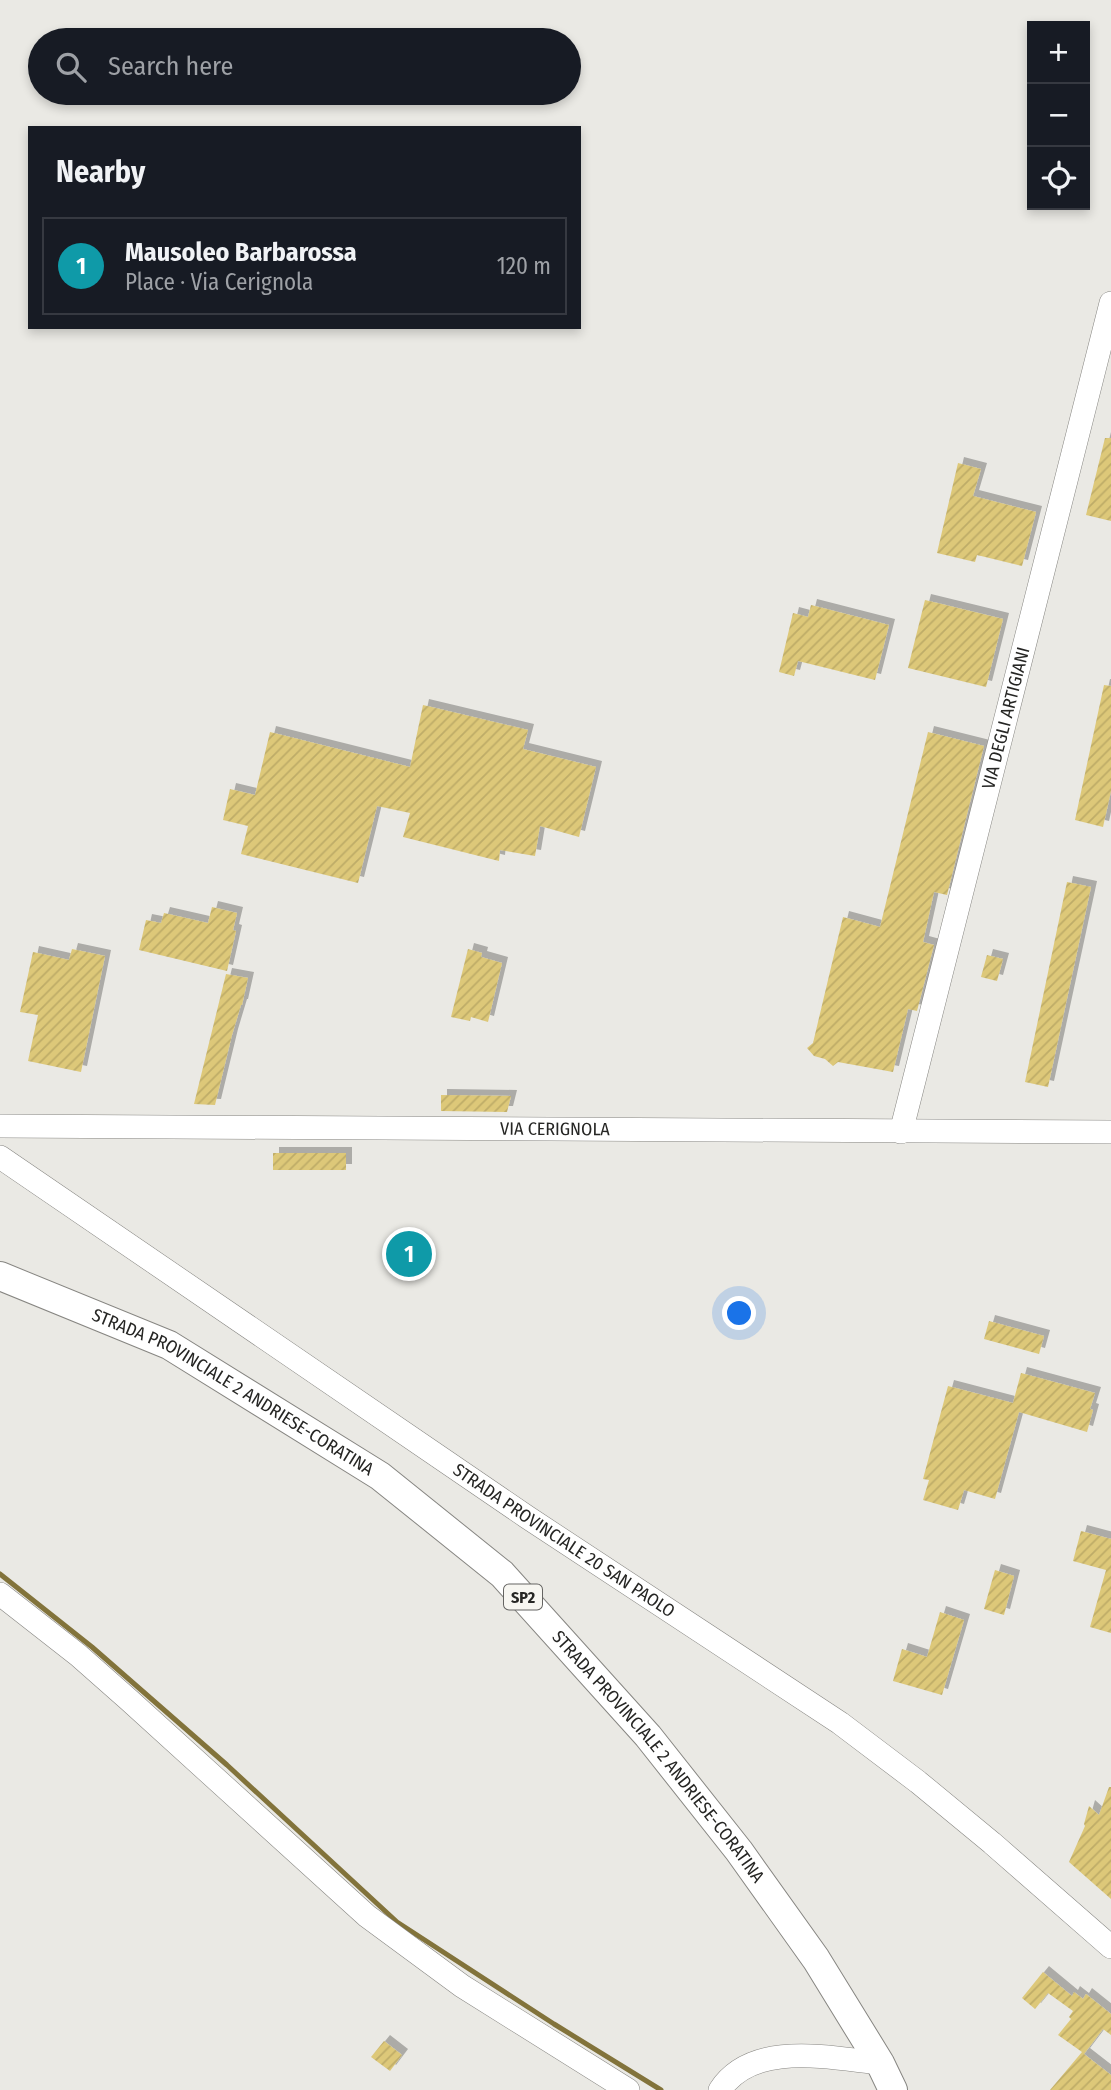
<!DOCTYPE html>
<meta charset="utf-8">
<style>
body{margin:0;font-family:"Fira Sans Condensed",sans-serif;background:#20242c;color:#f1f3f6}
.controls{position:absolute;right:21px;top:21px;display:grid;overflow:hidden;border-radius:0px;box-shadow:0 4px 10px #0003}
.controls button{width:63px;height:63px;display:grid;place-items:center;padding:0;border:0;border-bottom:2px solid #363941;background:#171b24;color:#f1f3f6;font:35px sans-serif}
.you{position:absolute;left:740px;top:1314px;width:24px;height:24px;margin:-18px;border:5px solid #fff;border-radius:50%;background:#1a73e8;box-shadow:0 0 0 10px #1a73e833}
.badge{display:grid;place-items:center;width:46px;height:46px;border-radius:50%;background:#1a73e8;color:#fff;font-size:23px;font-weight:700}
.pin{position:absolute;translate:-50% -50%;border:4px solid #fff;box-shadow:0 2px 7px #0006}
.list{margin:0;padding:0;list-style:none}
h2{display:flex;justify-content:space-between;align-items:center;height:91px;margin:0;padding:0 28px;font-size:30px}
h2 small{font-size:23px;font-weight:400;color:#9ea1a6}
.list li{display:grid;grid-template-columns:46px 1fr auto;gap:21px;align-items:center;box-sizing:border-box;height:98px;margin:0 14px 14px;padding:0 14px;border:2px solid #363941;border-radius:0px}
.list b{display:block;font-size:26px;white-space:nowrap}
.list p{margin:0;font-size:23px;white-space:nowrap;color:#9ea1a6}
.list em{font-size:23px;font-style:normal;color:#9ea1a6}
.icon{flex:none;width:38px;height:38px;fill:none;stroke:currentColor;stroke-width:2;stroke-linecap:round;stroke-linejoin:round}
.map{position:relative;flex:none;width:1111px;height:2090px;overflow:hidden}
.search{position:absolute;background:#171b24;box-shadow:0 4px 10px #0003;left:28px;top:28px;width:553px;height:77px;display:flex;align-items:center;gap:18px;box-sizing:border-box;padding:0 24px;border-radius:38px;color:#9ea1a6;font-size:26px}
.panel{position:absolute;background:#171b24;box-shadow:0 4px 10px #0003;left:28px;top:126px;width:553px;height:203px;border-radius:0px}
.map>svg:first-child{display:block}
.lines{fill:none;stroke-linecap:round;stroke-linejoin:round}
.stream{stroke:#82733b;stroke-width:5}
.building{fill:url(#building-hatch);filter:url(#shadow)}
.minor-casing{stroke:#878682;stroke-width:24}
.major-casing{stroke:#878682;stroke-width:30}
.minor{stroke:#fff;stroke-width:23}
.major{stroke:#fff;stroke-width:28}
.labels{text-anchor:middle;stroke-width:5;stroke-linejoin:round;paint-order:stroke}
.shield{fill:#f7f6f1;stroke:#656462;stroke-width:2}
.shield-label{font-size:16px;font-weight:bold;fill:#262624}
.street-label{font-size:18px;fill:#262624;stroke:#f7f6f1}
</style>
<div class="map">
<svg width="1111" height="2090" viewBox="0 0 1111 2090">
<defs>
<pattern id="building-hatch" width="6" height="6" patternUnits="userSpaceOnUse" patternTransform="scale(1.75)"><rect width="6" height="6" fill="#ddc879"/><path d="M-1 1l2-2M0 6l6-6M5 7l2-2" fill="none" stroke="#beac68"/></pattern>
<filter id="shadow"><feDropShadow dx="6" dy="-6" stdDeviation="0" flood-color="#0004"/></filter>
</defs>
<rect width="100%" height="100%" fill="#eae9e4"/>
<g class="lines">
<path class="stream" d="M 0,1574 L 92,1647 L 227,1765 L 397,1922 L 554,2024 L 661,2090"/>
</g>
<g class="building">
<path d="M 1105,438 L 1111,438 L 1111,521 L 1086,515 Z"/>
<path d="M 958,463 L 981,469 L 973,496 L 1036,512 L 1022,566 L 977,555 L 975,562 L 937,553 Z"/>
<path d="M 925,600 L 1003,619 L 986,687 L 908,668 Z"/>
<path d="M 811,605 L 889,625 L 875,680 L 798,661 L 794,676 L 779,672 L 793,613 L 808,617 Z"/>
<path d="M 1104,685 L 1111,686 L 1111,791 L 1103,827 L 1075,820 Z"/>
<path d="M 423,705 L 528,730 L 523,749 L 596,767 L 579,837 L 540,826 L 535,856 L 500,850 L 499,861 L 403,837 L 410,813 L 377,806 L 358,883 L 241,854 L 248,826 L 223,820 L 230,789 L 255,795 L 270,732 L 410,767 Z"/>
<path d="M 928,732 L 984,746 L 947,895 L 934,892 L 923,942 L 934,945 L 917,1011 L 908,1009 L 893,1072 L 838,1062 L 833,1066 L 825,1059 L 814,1056 L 807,1048 L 813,1043 L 843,917 L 880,927 Z"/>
<path d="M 1067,882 L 1091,887 L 1048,1087 L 1025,1082 Z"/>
<path d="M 212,907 L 237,913 L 233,930 L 236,931 L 227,971 L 139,950 L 146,920 L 161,923 L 164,913 L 208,923 Z"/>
<path d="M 72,949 L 105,956 L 81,1072 L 28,1061 L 38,1015 L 20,1012 L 33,952 L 69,960 Z"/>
<path d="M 468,949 L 482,953 L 481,957 L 502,963 L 488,1022 L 471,1017 L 470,1021 L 451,1017 Z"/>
<path d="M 987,955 L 1003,959 L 997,981 L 981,977 Z"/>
<path d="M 226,974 L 248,978 L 242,1005 L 241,1005 L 232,1035 L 215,1105 L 194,1104 Z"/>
<path d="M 441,1095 L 511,1096 L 507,1112 L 441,1111 Z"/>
<rect x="273" y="1153" width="73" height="17"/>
<path d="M 392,1249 L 409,1249 L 410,1266 L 393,1266 Z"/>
<path d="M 989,1321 L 1044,1336 L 1039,1354 L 984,1339 Z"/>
<path d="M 1021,1373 L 1095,1393 L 1090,1409 L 1093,1410 L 1087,1432 L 1019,1412 L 995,1499 L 964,1490 L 958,1510 L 923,1500 L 929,1480 L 923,1479 L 948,1386 L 1013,1403 Z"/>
<path d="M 1081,1531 L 1111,1539 L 1111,1633 L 1090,1627 L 1106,1570 L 1073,1561 Z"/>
<path d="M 995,1570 L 1014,1576 L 1004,1615 L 984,1609 Z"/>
<path d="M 940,1612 L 964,1620 L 942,1695 L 893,1681 L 902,1649 L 927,1657 Z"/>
<path d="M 1109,1787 L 1111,1787 L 1111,1899 L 1069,1862 L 1085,1826 L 1084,1824 L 1089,1806 L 1099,1815 Z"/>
<path d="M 1043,1972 L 1072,1996 L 1074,1992 L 1083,1999 L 1086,1994 L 1111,2014 L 1111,2035 L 1103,2029 L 1084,2054 L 1111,2075 L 1111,2090 L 1050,2090 L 1082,2052 L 1058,2035 L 1071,2019 L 1069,2017 L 1073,2011 L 1048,1993 L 1035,2009 L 1022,1998 Z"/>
<path d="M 384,2041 L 402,2055 L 390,2071 L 371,2057 Z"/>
</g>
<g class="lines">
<g class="minor-casing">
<g id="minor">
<path id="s1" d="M 0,1126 L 1111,1132"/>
<path id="s2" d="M 901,1132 L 1111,303"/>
<path id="s3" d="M 0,1157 L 527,1517 L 840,1723 L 918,1782 L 992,1843 L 1111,1947"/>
<path d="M 0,1594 L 78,1655 L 129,1700 L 367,1916 L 462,1986 L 628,2090"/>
<path d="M 720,2090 C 753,2040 830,2058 880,2063"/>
</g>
</g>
<g class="major-casing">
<g id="major">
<path id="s4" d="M 0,1276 L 169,1345 L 380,1476 L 502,1574 L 648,1736 L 739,1851 L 816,1959 L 880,2063 L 893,2090"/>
</g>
</g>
<use href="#minor" class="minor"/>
<use href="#major" class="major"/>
</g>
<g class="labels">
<rect class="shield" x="504" y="1584.5" width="38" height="25" rx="5"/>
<g class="shield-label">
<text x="523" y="1603">SP2</text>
</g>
<g class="street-label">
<text dy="6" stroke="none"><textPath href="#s2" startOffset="427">VIA DEGLI ARTIGIANI</textPath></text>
<text dy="6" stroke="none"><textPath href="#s1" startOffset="555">VIA CERIGNOLA</textPath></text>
<text dy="6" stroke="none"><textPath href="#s4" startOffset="261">STRADA PROVINCIALE 2 ANDRIESE-CORATINA</textPath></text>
<text dy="6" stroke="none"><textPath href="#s3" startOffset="682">STRADA PROVINCIALE 20 SAN PAOLO</textPath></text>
<text dy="6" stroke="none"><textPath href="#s4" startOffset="828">STRADA PROVINCIALE 2 ANDRIESE-CORATINA</textPath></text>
</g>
</g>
</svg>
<div class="controls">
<button>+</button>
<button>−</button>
<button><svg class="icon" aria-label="locate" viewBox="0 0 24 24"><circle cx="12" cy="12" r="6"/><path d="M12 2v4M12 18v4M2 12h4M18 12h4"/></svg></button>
</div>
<div class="you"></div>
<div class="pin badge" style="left:409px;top:1254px;background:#0f9aa8">1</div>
<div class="search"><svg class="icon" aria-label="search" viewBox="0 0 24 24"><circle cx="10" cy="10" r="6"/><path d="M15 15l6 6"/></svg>Search here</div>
<section class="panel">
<h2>Nearby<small></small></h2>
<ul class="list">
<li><span class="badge" style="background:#0f9aa8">1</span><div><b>Mausoleo Barbarossa</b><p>Place · Via Cerignola</p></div><em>120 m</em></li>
</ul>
</section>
</div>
